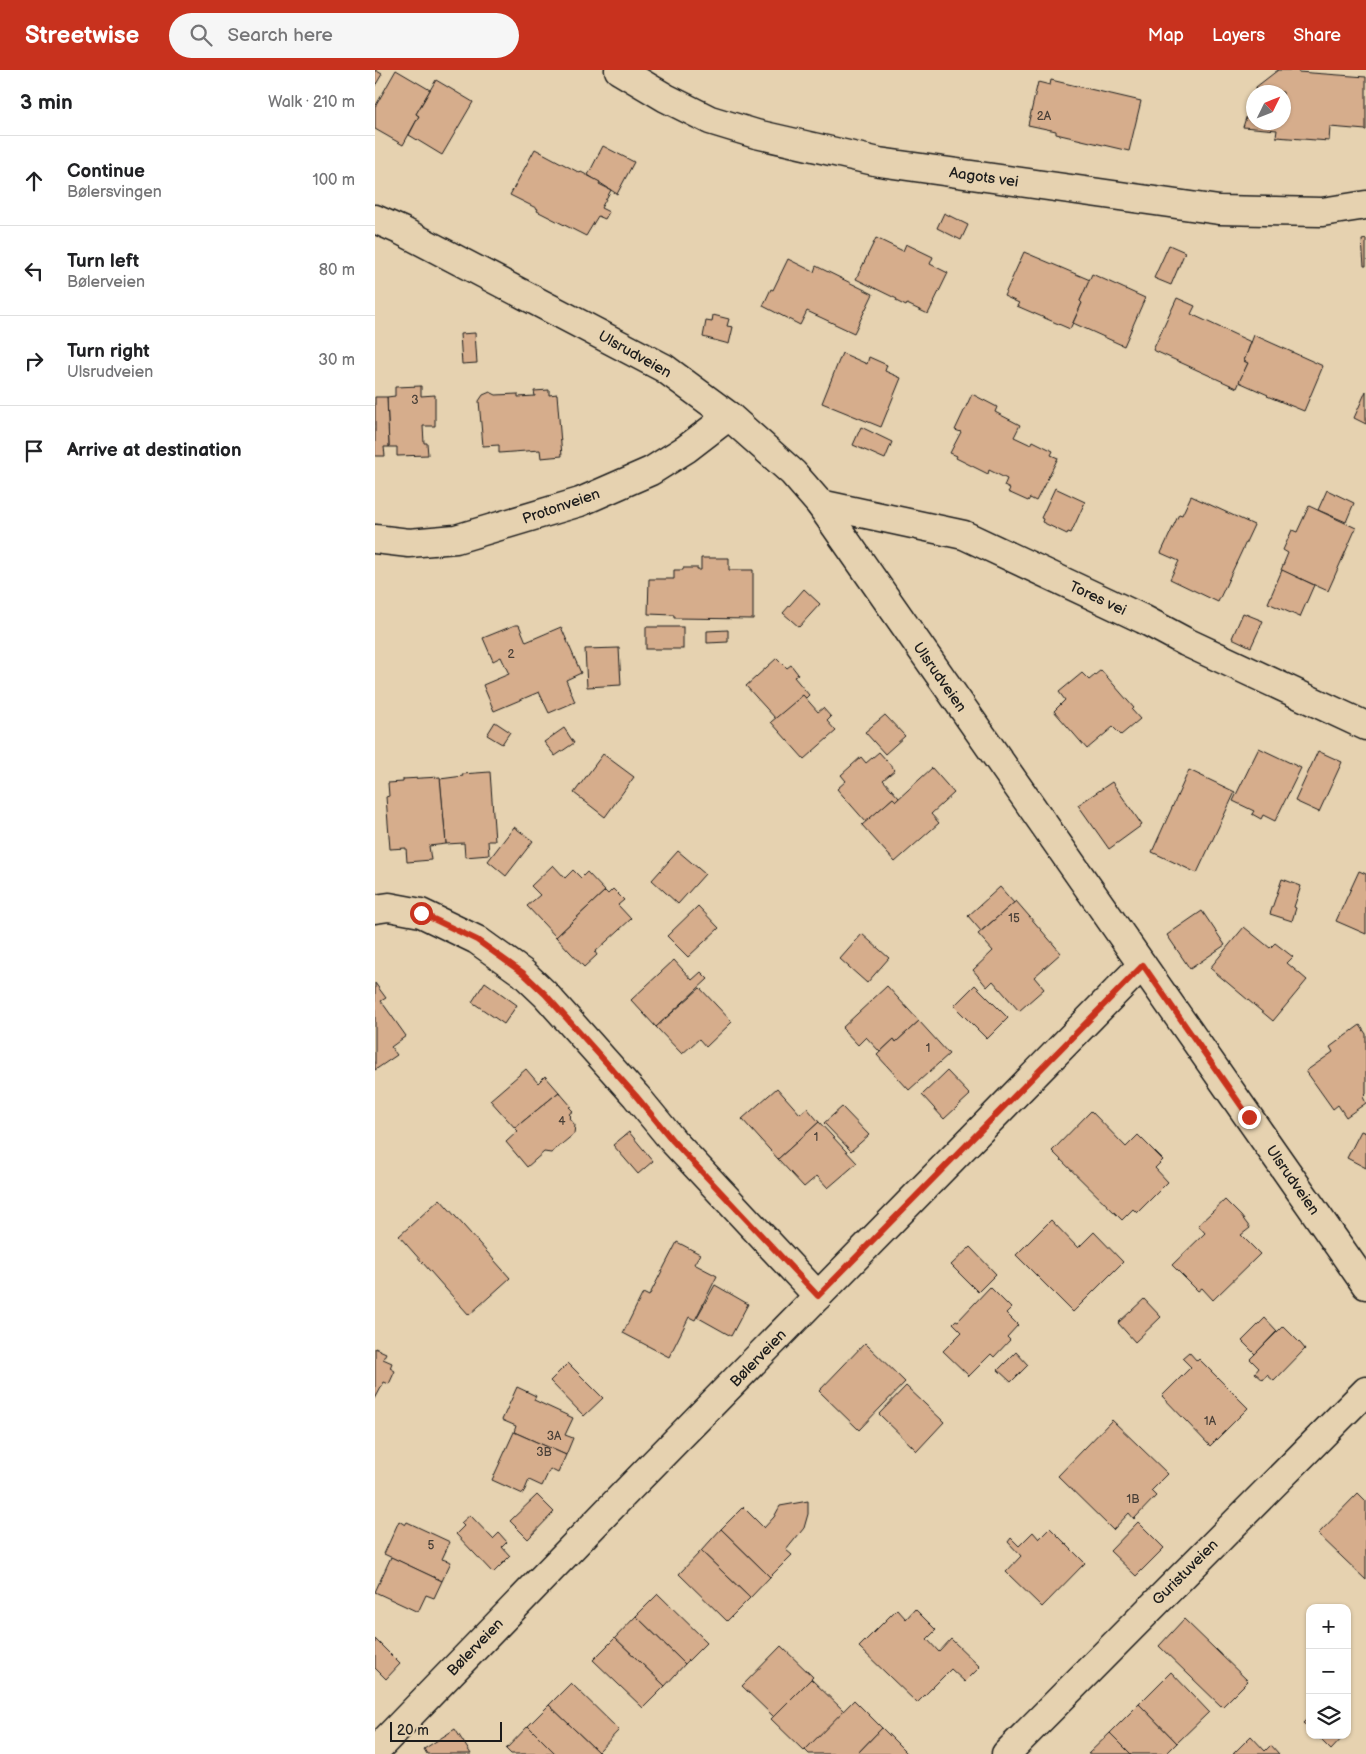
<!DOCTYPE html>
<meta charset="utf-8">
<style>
body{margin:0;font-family:"Balsamiq Sans",sans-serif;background:#f6f6f6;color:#202124}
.controls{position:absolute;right:15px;bottom:15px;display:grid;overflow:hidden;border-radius:10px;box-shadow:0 1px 4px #0004}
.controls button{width:45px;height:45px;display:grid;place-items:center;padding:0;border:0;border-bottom:1px solid #e0e0e0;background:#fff;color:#202124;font:25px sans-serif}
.compass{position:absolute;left:871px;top:15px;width:45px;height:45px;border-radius:50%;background:#fff;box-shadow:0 1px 4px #0004;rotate:47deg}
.scale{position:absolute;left:15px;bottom:12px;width:112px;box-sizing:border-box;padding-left:5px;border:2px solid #1c1c1c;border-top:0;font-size:14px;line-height:18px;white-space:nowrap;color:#1c1c1c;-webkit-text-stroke:4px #e6d2b0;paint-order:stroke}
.stop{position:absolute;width:15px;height:15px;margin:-11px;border:4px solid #c8321e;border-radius:50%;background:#fff}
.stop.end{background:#c8321e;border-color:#fff;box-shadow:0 1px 5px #0008}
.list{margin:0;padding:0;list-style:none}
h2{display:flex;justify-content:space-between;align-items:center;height:65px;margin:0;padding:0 20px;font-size:21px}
h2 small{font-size:16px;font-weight:400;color:#757577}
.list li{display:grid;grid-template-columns:32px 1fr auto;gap:15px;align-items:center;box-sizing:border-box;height:90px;padding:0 20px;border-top:1px solid #e0e0e0}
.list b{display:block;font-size:19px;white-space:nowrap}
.list p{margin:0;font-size:16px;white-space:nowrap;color:#757577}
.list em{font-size:16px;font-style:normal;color:#757577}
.icon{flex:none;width:28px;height:28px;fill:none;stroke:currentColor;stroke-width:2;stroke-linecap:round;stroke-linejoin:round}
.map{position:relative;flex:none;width:991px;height:1684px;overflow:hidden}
header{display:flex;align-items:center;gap:30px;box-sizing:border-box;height:70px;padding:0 25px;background:#c8321e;color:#fff}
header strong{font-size:24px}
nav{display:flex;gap:28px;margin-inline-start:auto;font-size:18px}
.search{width:350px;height:45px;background:#f6f6f6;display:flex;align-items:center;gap:12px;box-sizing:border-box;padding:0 18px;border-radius:28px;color:#757577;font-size:19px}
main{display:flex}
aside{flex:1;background:#fff}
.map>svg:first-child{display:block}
.building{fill:#d6ad8c;stroke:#1c1c1c}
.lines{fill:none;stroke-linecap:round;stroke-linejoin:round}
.minor-casing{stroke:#1c1c1c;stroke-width:31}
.minor{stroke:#e6d2b0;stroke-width:28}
.route{stroke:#c8321e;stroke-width:6}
.labels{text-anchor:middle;stroke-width:4;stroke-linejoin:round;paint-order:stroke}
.number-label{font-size:12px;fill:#4a4038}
.street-label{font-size:15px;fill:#1c1c1c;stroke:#e6d2b0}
</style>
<header>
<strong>Streetwise</strong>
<div class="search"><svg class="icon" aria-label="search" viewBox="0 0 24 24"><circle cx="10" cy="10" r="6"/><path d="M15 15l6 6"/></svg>Search here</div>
<nav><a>Map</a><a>Layers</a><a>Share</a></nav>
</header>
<main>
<aside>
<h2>3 min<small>Walk · 210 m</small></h2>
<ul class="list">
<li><svg class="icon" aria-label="ahead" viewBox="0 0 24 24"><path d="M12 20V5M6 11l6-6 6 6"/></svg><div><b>Continue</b><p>Bølersvingen</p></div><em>100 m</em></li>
<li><svg class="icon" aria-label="left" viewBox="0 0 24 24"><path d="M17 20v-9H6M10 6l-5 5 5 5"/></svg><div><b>Turn left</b><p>Bølerveien</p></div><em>80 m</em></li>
<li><svg class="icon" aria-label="right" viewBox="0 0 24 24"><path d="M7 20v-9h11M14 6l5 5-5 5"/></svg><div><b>Turn right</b><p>Ulsrudveien</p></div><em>30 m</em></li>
<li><svg class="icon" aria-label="arrive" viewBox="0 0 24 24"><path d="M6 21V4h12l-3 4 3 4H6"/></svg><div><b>Arrive at destination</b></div></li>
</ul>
</aside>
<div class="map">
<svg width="991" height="1684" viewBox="0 0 991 1684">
<rect width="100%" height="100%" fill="#e6d2b0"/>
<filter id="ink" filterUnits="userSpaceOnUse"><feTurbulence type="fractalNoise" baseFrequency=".02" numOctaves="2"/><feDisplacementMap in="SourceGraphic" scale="10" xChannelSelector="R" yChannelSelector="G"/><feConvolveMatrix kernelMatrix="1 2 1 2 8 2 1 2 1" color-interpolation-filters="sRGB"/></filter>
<g filter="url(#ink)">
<g class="building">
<path d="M 0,0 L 7,4 L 0,16 Z"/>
<path d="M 21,0 L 55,20 L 41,44 L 44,46 L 28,75 L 0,59 L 0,37 Z"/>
<path d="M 903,0 L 924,0 L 923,2 L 991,7 L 991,60 L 955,57 L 954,71 L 901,67 L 902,60 L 868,57 L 878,26 L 878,52 L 908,52 L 908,22 L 880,22 L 881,17 Z"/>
<path d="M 61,10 L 98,32 L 67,85 L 34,65 L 44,46 L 41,44 Z"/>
<path d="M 676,10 L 766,31 L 754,81 L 681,64 L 681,61 L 653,55 L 663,12 L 675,15 Z"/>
<path d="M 228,76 L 259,92 L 242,124 L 213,105 Z"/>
<path d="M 160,79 L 205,103 L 206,102 L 225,112 L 224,114 L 236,120 L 226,138 L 234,142 L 230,149 L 223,146 L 211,166 L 162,141 L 163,139 L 135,125 Z"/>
<path d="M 569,143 L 593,155 L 586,170 L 562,158 Z"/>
<path d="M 501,168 L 528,181 L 531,174 L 558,187 L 555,194 L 573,203 L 553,244 L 532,234 L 531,236 L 521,231 L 522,229 L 481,209 Z"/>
<path d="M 991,169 L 991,196 L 989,196 L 987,170 Z"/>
<path d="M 794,175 L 810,182 L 796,215 L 779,208 Z"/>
<path d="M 649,182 L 715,210 L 705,231 L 707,233 L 695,259 L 642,236 L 644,233 L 629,226 Z"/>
<path d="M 413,189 L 439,202 L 441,196 L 498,224 L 479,263 L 432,241 L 425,255 L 388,236 L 396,219 L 398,220 Z"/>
<path d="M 717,204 L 770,228 L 749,276 L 698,253 L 707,233 L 705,231 Z"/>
<path d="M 802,228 L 820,236 L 816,244 L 876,272 L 869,291 L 873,293 L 862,318 L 778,280 Z"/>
<path d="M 338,245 L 354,249 L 352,256 L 358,257 L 354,274 L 328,267 L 331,251 L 337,252 Z"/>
<path d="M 100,263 L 102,293 L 87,294 L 85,264 Z"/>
<path d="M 879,265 L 948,296 L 929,341 L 892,326 L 893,325 L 864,312 L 873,293 L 869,291 Z"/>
<path d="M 467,283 L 492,294 L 494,287 L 512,295 L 510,301 L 526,308 L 506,357 L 447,333 Z"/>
<path d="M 46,316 L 46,326 L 60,325 L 60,356 L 48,356 L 49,373 L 52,373 L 53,385 L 22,386 L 22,377 L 14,377 L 12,327 L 20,326 L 20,317 Z"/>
<path d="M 174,320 L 174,325 L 182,324 L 187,386 L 166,388 L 165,380 L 124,383 L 124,375 L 108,376 L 104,331 L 108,325 L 115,322 L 121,325 L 143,324 L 143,327 L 160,326 L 159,321 Z"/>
<path d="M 991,321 L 991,354 L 979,348 Z"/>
<path d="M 597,324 L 622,337 L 620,342 L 645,355 L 639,367 L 656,375 L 658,371 L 678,381 L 676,385 L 683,388 L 661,431 L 655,428 L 653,431 L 633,422 L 635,419 L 629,416 L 632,409 L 614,400 L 613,404 L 581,388 L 582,386 L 575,383 L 586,362 L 580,360 Z"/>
<path d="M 0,327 L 12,327 L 14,377 L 9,377 L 10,386 L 0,386 Z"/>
<path d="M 486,357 L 517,372 L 510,389 L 478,375 Z"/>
<path d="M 680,418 L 710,432 L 696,463 L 693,462 L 692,464 L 667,452 L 668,449 L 666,448 Z"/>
<path d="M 952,420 L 979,433 L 971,452 L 943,440 Z"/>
<path d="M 816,426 L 879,455 L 843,532 L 795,509 L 804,491 L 786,483 L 804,444 L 807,445 Z"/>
<path d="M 934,436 L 981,458 L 953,521 L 906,500 L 913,483 L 908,480 L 917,460 L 922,462 Z"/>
<path d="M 326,488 L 354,488 L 354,500 L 378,500 L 378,549 L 299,548 L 299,545 L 273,544 L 274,509 L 299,509 L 299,500 L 308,500 L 308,498 L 323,498 L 323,500 L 326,500 Z"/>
<path d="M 907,500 L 939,515 L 925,547 L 893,533 Z"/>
<path d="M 429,519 L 445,534 L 424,557 L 408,543 Z"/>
<path d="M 868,543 L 888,551 L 876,577 L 857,568 Z"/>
<path d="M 140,555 L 144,555 L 151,572 L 186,557 L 206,603 L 191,610 L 200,632 L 174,643 L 164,622 L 119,641 L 108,615 L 134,604 L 126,587 L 118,591 L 108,568 Z"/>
<rect x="271" y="557" width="37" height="22"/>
<path d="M 353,560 L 353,572 L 332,573 L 332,561 Z"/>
<path d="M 244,578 L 246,615 L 212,617 L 210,579 Z"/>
<path d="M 402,588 L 412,598 L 416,595 L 423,604 L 419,607 L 434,625 L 431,628 L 428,625 L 401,649 L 371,616 Z"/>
<path d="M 726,600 L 759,638 L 757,640 L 765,649 L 746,665 L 738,657 L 712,679 L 679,641 L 690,630 L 684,622 L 707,603 L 714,610 Z"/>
<path d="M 428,625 L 443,642 L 448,638 L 456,647 L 452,651 L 461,661 L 429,689 L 396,652 Z"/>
<path d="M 510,645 L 530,666 L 510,684 L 490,662 Z"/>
<path d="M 120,652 L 135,662 L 127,674 L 112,665 Z"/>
<path d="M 189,658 L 199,673 L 180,686 L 169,672 Z"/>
<path d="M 884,678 L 926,698 L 900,751 L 888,745 L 886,749 L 877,744 L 879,741 L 858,731 Z"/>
<path d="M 943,681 L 967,692 L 944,742 L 920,731 Z"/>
<path d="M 504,682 L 520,700 L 508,710 L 524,728 L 521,731 L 518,728 L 491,752 L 462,719 L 471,711 L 466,705 L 486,687 L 491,693 Z"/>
<path d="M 228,684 L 259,707 L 230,747 L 199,723 Z"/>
<path d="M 557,698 L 579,723 L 556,744 L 564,753 L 520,792 L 487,755 L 518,728 L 521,731 Z"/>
<path d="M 814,700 L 860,722 L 822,803 L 777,782 Z"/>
<path d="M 115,702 L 120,771 L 113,771 L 114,785 L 90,787 L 89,773 L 71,774 L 65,709 L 88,706 L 87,704 Z"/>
<path d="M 65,707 L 71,774 L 54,776 L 56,790 L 32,792 L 31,778 L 15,779 L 11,727 L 14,726 L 13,713 L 28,712 L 28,709 Z"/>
<path d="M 737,712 L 767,755 L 734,779 L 703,735 Z"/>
<path d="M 139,757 L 158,771 L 131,806 L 113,791 Z"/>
<path d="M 303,781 L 330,804 L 303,834 L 277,810 Z"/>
<path d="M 178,795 L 190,808 L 198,800 L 206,808 L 212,802 L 230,821 L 181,867 L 152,836 L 165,825 L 156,816 Z"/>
<path d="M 984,801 L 991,804 L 991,864 L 961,851 Z"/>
<path d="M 907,809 L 926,816 L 919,837 L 921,838 L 917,851 L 895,844 Z"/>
<path d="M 625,817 L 639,833 L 606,861 L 593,846 Z"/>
<path d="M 238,819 L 249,830 L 243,835 L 256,849 L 220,882 L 222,885 L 209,897 L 181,867 L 230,821 L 233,824 Z"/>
<path d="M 641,831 L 686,883 L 659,907 L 669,919 L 644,941 L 618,911 L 612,917 L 598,900 L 618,881 L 603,864 Z"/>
<path d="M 323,836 L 344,858 L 313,887 L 292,866 Z"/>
<path d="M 827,841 L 850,875 L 815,899 L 792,865 Z"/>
<path d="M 869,857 L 895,878 L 900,873 L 918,887 L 912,893 L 932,910 L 898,951 L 835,898 Z"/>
<path d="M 487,864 L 514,888 L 492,913 L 465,889 Z"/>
<path d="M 299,890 L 317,910 L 326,902 L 333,909 L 281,957 L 256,930 Z"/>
<path d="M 110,912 L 142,935 L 129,954 L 97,932 Z"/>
<path d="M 0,913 L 11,928 L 6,931 L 31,966 L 16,977 L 22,985 L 0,1000 Z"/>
<path d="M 600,915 L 633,948 L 612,969 L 579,936 Z"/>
<path d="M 512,916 L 544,951 L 521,972 L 519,969 L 505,982 L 491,967 L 483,975 L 467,958 Z"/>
<path d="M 325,918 L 357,952 L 331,977 L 324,969 L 307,984 L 281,957 Z"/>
<path d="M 544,951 L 574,984 L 534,1020 L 502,985 L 519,969 L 521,972 Z"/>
<path d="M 985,955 L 991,964 L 991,1024 L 988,1027 L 991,1033 L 971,1047 L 963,1035 L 958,1039 L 931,1001 L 958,982 L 955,977 Z"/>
<path d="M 151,999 L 163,1013 L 170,1006 L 184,1022 L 140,1058 L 115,1030 Z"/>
<path d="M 572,1001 L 595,1025 L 569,1049 L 547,1025 Z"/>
<path d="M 402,1018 L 425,1044 L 432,1038 L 444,1052 L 403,1089 L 367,1049 Z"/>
<path d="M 184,1022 L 196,1036 L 194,1037 L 198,1041 L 194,1044 L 196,1046 L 194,1048 L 200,1055 L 199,1064 L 176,1083 L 169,1082 L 152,1097 L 131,1072 L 143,1061 L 140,1058 Z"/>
<path d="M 467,1037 L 494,1065 L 476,1081 L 449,1053 Z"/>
<path d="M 716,1041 L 751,1077 L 763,1065 L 788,1090 L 780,1098 L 793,1112 L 762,1143 L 758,1139 L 747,1150 L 677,1081 Z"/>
<path d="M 444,1052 L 482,1093 L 453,1118 L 442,1106 L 429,1117 L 403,1089 Z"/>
<path d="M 986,1061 L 991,1063 L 991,1098 L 972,1088 Z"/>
<path d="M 254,1062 L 278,1091 L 263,1104 L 238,1075 Z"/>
<path d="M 65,1129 L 135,1208 L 94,1245 L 24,1166 Z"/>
<path d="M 850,1130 L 866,1146 L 875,1158 L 866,1165 L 885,1184 L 838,1230 L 827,1218 L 823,1221 L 797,1195 L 830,1163 L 823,1155 Z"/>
<path d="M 676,1150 L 703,1178 L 719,1162 L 748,1192 L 698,1242 L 641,1185 Z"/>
<path d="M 302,1172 L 325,1184 L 319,1194 L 342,1206 L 320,1250 L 314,1247 L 294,1287 L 248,1263 L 268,1223 L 274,1226 Z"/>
<path d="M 595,1177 L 621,1204 L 603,1222 L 576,1195 Z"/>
<path d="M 340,1215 L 373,1234 L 356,1266 L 322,1247 Z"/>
<path d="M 615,1217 L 636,1238 L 631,1243 L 643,1255 L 632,1267 L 635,1270 L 619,1287 L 616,1284 L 594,1306 L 568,1281 L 587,1262 L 578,1253 L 581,1250 L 583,1251 Z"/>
<path d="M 769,1229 L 786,1247 L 760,1272 L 743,1253 Z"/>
<path d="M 890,1248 L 902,1261 L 880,1284 L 867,1271 Z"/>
<path d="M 908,1256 L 926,1274 L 930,1279 L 899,1311 L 892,1305 L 888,1310 L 880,1303 L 884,1298 L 875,1289 Z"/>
<path d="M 490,1273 L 530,1312 L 484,1360 L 444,1321 Z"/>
<path d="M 0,1278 L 11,1283 L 8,1289 L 17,1293 L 15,1298 L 20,1301 L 14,1314 L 9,1312 L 0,1329 Z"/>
<path d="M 641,1282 L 653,1295 L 636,1312 L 623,1300 Z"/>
<path d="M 814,1282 L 822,1291 L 824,1289 L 873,1338 L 835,1376 L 787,1326 L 816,1297 L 807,1288 Z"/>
<path d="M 193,1293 L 228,1328 L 209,1346 L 175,1311 Z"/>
<path d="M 531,1316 L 569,1352 L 542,1381 L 504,1344 Z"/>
<path d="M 142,1317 L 161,1326 L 159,1330 L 198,1348 L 190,1365 L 198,1368 L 191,1385 L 139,1362 L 141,1356 L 127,1350 Z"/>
<path d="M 737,1350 L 793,1404 L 776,1421 L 781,1426 L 759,1449 L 754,1443 L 738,1460 L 683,1406 Z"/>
<path d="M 139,1362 L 191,1385 L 183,1403 L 175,1399 L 167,1416 L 154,1410 L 148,1424 L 117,1410 Z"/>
<path d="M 983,1423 L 991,1431 L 991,1510 L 943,1464 Z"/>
<path d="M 162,1425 L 179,1442 L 153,1469 L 135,1451 Z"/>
<path d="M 433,1431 L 433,1444 L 429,1458 L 411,1480 L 417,1485 L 395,1507 L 346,1459 L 368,1437 L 389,1458 L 399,1447 L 405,1436 Z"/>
<path d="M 95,1445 L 118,1469 L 124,1463 L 132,1472 L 127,1477 L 135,1486 L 118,1503 L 81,1464 L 89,1456 L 86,1453 Z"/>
<path d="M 24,1451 L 30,1455 L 32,1452 L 75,1472 L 67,1489 L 76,1492 L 67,1511 L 9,1484 Z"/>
<path d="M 763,1452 L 789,1478 L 761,1506 L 735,1481 Z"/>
<path d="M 675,1458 L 710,1493 L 667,1537 L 631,1502 L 646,1486 L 633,1472 L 636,1468 L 644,1476 L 658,1462 L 664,1469 Z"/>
<path d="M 346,1459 L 395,1507 L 375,1528 L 326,1481 Z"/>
<path d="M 326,1481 L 375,1528 L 352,1551 L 304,1504 Z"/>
<path d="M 16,1487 L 67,1511 L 59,1528 L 51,1525 L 43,1542 L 0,1522 Z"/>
<path d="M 283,1524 L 332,1572 L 310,1594 L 261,1546 Z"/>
<path d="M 522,1539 L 531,1549 L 540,1539 L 561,1560 L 552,1569 L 564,1582 L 576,1569 L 605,1597 L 590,1612 L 576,1599 L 542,1633 L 484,1577 Z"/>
<path d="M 261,1546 L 310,1594 L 290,1616 L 240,1568 Z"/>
<path d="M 809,1549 L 873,1611 L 847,1637 L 784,1576 Z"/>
<path d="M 240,1568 L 290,1616 L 268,1638 L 218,1590 Z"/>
<path d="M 0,1569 L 25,1594 L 11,1609 L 0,1598 Z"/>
<path d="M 406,1576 L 438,1607 L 399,1647 L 367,1616 Z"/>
<path d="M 796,1602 L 834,1642 L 802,1673 L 764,1634 Z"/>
<path d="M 436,1609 L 469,1641 L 429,1681 L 396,1649 Z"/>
<path d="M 196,1613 L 244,1660 L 223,1682 L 174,1635 Z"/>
<path d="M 479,1630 L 507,1658 L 482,1684 L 434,1684 L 430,1680 Z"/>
<path d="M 764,1634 L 802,1673 L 791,1684 L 756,1684 L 735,1663 Z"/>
<path d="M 174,1635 L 223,1682 L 221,1684 L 181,1684 L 153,1656 Z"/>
<path d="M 935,1646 L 935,1659 L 928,1653 Z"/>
<path d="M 153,1656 L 181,1684 L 136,1684 L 131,1679 Z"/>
<path d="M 507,1658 L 533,1684 L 482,1684 Z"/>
<path d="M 80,1659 L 96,1684 L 52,1684 L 49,1679 Z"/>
<path d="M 735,1663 L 756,1684 L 713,1684 Z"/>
<path d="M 941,1665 L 970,1665 L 956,1680 Z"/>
<path d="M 876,1666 L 890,1681 L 896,1675 L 904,1684 L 858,1684 Z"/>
</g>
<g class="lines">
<g class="minor-casing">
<g id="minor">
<path d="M 244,0 L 291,28 L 335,50 L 381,64 L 504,92 L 844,140 L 947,142 L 991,135"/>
<path d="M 0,149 L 27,161 L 289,298 L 354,346 L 418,403 L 445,434 L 991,1215"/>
<path d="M 445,434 L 589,465 L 768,549 L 811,572 L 991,656"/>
<path d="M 0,469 L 34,473 L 81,469 L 205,432 L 276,401 L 311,379 L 354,346"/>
<path d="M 0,839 L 14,837 L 46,843 L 102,870 L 148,903 L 170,924 L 261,1026 L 298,1071 L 443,1226"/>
<path d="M 0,1681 L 246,1427 L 767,895"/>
<path d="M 631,1684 L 991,1321"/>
</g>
</g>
<use href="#minor" class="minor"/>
</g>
</g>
<g class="lines" filter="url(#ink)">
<path class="route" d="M 46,843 L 102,870 L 148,903 L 170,924 L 261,1026 L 298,1071 L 443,1226 L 768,895 L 874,1047"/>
</g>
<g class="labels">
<g class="number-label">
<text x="669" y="50">2A</text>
<text x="40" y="334">3</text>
<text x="136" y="588">2</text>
<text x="639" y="852">15</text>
<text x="553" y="982">1</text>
<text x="187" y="1055">4</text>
<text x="441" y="1071">1</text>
<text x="835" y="1355">1A</text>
<text x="179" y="1370">3A</text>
<text x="169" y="1386">3B</text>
<text x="758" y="1433">1B</text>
<text x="56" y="1479">5</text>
</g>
<g class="street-label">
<text transform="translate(609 107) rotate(8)" y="5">Aagots vei</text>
<text transform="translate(260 284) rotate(29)" y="5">Ulsrudveien</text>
<text transform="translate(186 436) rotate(-19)" y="5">Protonveien</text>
<text transform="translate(723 528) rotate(25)" y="5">Tores vei</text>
<text transform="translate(565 607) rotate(55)" y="5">Ulsrudveien</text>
<text transform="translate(918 1110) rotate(55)" y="5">Ulsrudveien</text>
<text transform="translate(383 1288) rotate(-46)" y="5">Bølerveien</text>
<text transform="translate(810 1502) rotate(-45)" y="5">Guristuveien</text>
<text transform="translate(100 1577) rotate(-46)" y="5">Bølerveien</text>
</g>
</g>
</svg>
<div class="controls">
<button>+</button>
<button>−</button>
<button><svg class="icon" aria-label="layers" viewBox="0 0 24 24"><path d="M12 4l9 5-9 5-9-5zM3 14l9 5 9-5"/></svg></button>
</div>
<svg class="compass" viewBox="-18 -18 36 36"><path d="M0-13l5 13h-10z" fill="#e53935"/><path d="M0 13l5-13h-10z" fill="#757577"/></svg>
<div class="scale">20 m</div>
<div class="stop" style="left:46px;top:843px"></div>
<div class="stop end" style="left:874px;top:1047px"></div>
</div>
</main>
